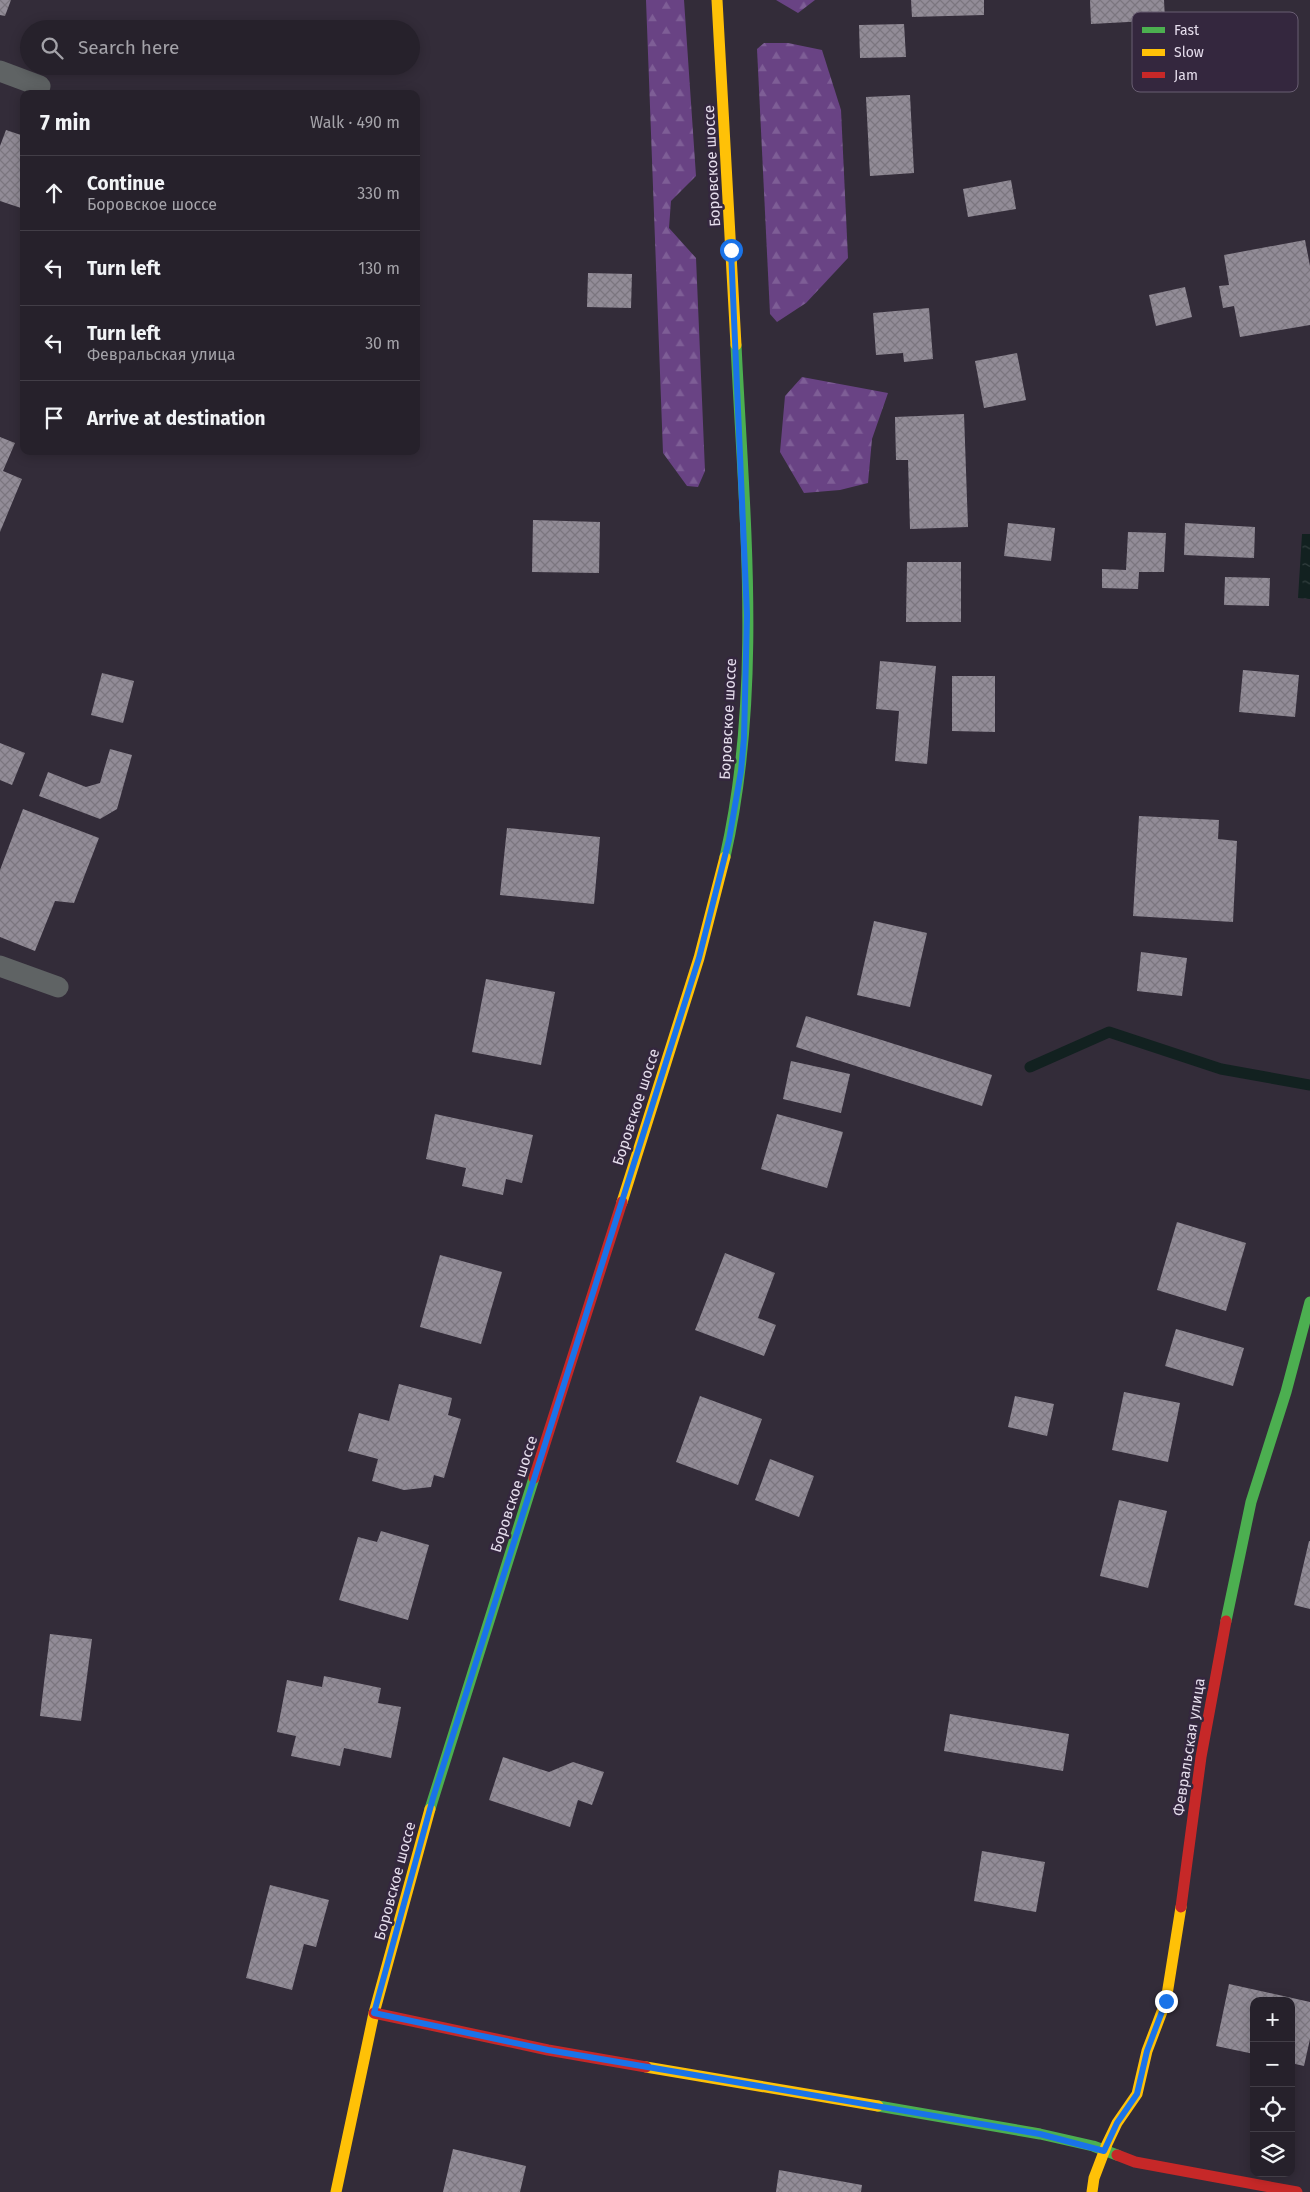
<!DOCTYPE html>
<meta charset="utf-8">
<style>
body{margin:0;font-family:"Fira Sans",sans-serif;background:#2e2933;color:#f1f3f6}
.controls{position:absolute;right:15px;bottom:15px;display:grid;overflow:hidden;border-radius:10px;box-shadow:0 2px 12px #0003}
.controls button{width:45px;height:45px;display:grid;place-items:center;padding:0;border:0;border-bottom:1px solid #423e47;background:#26212b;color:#f1f3f6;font:25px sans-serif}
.stop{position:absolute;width:15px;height:15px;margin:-11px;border:4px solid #1a73e8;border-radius:50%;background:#fff}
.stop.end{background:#1a73e8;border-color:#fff;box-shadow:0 1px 5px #0008}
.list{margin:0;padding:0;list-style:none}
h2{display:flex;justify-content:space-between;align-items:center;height:65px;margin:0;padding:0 20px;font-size:21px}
h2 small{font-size:16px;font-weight:400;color:#a4a3a9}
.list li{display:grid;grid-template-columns:32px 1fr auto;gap:15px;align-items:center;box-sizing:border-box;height:75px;padding:0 20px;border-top:1px solid #423e47}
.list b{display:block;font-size:19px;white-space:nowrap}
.list p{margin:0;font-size:16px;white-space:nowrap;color:#a4a3a9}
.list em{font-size:16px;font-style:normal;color:#a4a3a9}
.icon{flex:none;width:28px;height:28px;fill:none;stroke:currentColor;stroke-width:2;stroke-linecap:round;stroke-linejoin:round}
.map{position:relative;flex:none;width:1310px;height:2192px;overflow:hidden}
.search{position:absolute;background:#26212b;box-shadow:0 2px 12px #0003;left:20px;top:20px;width:400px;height:55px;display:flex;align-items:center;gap:12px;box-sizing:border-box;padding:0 18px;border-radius:28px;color:#a4a3a9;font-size:19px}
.panel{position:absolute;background:#26212b;box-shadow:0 2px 12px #0003;left:20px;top:90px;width:400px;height:365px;border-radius:10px}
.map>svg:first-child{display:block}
.forest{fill:url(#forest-firs)}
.water{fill:url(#water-ripples)}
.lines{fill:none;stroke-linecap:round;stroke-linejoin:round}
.stream{stroke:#122120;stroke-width:11}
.building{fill:url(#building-cross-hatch)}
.lane{stroke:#5f6364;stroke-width:21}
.fast{stroke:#4caf50;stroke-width:11}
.slow{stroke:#ffc107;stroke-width:11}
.jam{stroke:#c62828;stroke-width:11}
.route{stroke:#1a73e8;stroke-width:6}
.labels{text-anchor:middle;stroke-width:5;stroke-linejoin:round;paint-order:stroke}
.street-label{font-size:15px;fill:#e5ddec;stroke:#34273e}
.key{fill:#34273e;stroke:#695e72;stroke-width:1}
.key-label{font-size:14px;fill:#e5ddec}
</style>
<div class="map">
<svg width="1310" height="2192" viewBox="0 0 1310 2192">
<defs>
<pattern id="forest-firs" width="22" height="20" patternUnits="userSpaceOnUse" patternTransform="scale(1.25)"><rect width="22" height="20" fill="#694384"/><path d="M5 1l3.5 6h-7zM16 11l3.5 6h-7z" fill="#7e5e96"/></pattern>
<pattern id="water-ripples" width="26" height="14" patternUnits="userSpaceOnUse" patternTransform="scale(1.25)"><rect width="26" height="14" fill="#122120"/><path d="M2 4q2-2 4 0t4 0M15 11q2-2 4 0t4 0" fill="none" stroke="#344141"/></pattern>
<pattern id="building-cross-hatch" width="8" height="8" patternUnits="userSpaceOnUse" patternTransform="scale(1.25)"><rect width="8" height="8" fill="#928c97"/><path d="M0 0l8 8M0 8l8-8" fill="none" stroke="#7b767f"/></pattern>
</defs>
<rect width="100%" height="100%" fill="#332c39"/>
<g class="forest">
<path d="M 646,0 L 684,0 L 696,176 L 671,201 L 669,228 L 696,258 L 705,471 L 698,487 L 687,486 L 663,453 Z"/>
<path d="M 776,0 L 815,0 L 798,13 Z"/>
<path d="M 764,43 L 788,43 L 822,50 L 841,110 L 848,258 L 806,303 L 777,322 L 770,314 L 757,49 Z"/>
<path d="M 802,377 L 888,393 L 872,439 L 868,483 L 840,490 L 804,493 L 780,452 L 785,396 Z"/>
</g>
<path class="water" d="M 1302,534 L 1310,534 L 1310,599 L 1298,598 Z"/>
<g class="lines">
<path class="stream" d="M 1030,1067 L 1109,1032 L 1221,1069 L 1310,1085"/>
</g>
<g class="building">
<path d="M 0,0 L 11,0 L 5,16 L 0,15 Z"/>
<path d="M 911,0 L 984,0 L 984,15 L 912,17 Z"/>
<path d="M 1090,0 L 1164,0 L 1165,20 L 1091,24 Z"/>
<path d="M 904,24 L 906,57 L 860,58 L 859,25 Z"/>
<path d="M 910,95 L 914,173 L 870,176 L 866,97 Z"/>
<path d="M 6,130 L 24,136 L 24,209 L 0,201 L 0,146 Z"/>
<path d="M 1011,180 L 1016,209 L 968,217 L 963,189 Z"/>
<path d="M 1305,240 L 1310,266 L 1310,325 L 1240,337 L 1234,306 L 1223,308 L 1219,286 L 1229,285 L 1224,255 Z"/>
<path d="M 588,273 L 632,274 L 631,308 L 587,307 Z"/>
<path d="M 1185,287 L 1192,317 L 1156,326 L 1149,295 Z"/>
<path d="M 929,308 L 933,359 L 904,362 L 903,353 L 876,355 L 873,313 Z"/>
<path d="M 1017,353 L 1026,400 L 984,408 L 975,361 Z"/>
<path d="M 964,414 L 968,527 L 910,529 L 908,460 L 896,460 L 895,417 Z"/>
<path d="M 0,437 L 15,443 L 3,471 L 22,479 L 0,532 Z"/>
<path d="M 533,520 L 600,522 L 599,573 L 532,572 Z"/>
<path d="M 1008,523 L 1055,528 L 1051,561 L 1004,556 Z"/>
<path d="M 1185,523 L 1255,527 L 1254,558 L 1184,555 Z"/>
<path d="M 1128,532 L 1166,533 L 1164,572 L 1139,572 L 1138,589 L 1102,588 L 1102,569 L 1126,570 Z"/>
<path d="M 907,562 L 961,562 L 961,622 L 906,622 Z"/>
<path d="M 1225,577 L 1270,578 L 1269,606 L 1224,605 Z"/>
<path d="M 880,661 L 936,666 L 927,764 L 895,761 L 899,711 L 876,709 Z"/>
<path d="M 1243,670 L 1299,675 L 1295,717 L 1239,712 Z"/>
<path d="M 102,673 L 134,681 L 123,723 L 91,715 Z"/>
<path d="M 952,676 L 995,676 L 995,732 L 952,731 Z"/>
<path d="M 0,743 L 25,753 L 12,785 L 0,780 Z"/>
<path d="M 110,749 L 132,755 L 117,809 L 100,819 L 39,796 L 48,772 L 86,787 L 100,783 Z"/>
<path d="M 23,809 L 99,838 L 74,903 L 55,901 L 35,951 L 0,937 L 0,870 Z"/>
<path d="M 1139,816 L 1219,820 L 1218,839 L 1237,841 L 1233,922 L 1133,916 Z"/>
<path d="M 507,828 L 600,837 L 594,904 L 500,895 Z"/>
<path d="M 874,921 L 927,933 L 910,1007 L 857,995 Z"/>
<path d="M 1141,952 L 1187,958 L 1182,996 L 1137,991 Z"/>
<path d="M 486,979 L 555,992 L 541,1065 L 472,1052 Z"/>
<path d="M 806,1016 L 992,1075 L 982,1106 L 796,1047 Z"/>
<path d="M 791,1061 L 850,1074 L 841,1113 L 783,1099 Z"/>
<path d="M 435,1114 L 533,1135 L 522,1183 L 506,1179 L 503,1195 L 462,1186 L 466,1168 L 426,1159 Z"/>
<path d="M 777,1114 L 843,1132 L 827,1188 L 761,1169 Z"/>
<path d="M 1177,1222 L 1246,1243 L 1226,1311 L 1157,1290 Z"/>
<path d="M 725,1253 L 775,1273 L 758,1318 L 776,1325 L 764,1356 L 695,1330 Z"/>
<path d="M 440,1255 L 502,1272 L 481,1344 L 420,1327 Z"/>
<path d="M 1176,1329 L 1244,1348 L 1233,1386 L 1165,1366 Z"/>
<path d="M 399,1384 L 452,1398 L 448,1415 L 461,1419 L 444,1478 L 434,1475 L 431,1487 L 404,1490 L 372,1481 L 378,1459 L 348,1451 L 359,1413 L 389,1421 Z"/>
<path d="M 1124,1392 L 1180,1403 L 1168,1462 L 1112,1450 Z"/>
<path d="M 700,1396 L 762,1419 L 738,1485 L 676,1462 Z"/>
<path d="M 1015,1396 L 1054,1404 L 1047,1436 L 1008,1427 Z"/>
<path d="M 770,1459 L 814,1476 L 799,1517 L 755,1500 Z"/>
<path d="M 1119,1500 L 1167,1511 L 1148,1588 L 1100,1576 Z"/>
<path d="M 381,1531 L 429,1545 L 408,1620 L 339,1600 L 358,1537 L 377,1542 Z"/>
<path d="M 1309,1541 L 1310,1541 L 1310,1609 L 1294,1605 Z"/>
<path d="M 50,1634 L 92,1639 L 81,1721 L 40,1716 Z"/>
<path d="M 324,1676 L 381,1688 L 378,1703 L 401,1707 L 391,1758 L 344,1748 L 340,1766 L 291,1756 L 296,1736 L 277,1732 L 287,1680 L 322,1687 Z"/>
<path d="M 950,1714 L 1069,1734 L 1063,1771 L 944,1751 Z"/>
<path d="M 503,1757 L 549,1772 L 573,1762 L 604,1772 L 592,1805 L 578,1800 L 570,1827 L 489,1800 Z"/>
<path d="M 982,1851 L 1045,1862 L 1036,1912 L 974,1901 Z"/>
<path d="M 270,1885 L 329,1900 L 316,1947 L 304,1944 L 292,1990 L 246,1978 Z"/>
<path d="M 1229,1984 L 1310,2002 L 1310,2039 L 1304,2066 L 1291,2063 L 1291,2001 L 1254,2001 L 1254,2054 L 1216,2046 Z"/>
<path d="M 453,2149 L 526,2166 L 520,2192 L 443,2192 Z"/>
<path d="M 779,2170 L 862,2185 L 861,2192 L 776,2192 Z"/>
</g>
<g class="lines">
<g class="lane">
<path d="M 0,71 L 40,86"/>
<path d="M 0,966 L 58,987"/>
</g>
<g class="fast">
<path d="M 725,857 C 763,690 744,514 736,345"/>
<path d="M 1226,1621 L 1251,1502 L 1286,1392 L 1310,1302"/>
<path d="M 430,1809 L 534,1478"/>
<path d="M 878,2106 L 1040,2134 L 1093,2146 L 1117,2155"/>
</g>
<g class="slow">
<path d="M 717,0 L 736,345"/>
<path d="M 622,1202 L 699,958 L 725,857"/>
<path d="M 646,2067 L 878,2106"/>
<path d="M 336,2192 L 374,2013 L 430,1809"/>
<path d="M 1092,2192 L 1094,2178 L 1107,2144 L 1117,2123 L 1137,2094 L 1147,2051 L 1166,2001 L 1181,1907"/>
</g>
<g class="jam">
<path d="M 534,1478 L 622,1202"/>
<path d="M 1181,1907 L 1201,1757 L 1226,1621"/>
<path d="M 374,2013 L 548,2050 L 646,2067"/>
<path d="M 1117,2155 L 1135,2162 L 1297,2192"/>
</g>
</g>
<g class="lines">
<path class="route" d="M 731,250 L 747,615 L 744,738 L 741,771 L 729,840 L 699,958 L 433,1798 L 374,2013 L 548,2050 L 1040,2134 L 1104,2151 L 1117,2123 L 1137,2094 L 1147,2051 L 1166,2001"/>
</g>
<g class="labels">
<g class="street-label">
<text transform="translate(712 166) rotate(-93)" y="5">Боровское шоссе</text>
<text transform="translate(728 719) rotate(-87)" y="5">Боровское шоссе</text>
<text transform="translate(636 1107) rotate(-72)" y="5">Боровское шоссе</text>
<text transform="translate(514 1494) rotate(-72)" y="5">Боровское шоссе</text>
<text transform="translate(1189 1747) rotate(-81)" y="5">Февральская улица</text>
<text transform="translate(395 1881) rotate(-75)" y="5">Боровское шоссе</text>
</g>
</g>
<rect x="1132" y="12" width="166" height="80" rx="8" class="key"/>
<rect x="1142" y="27" width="23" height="6" fill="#4caf50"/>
<rect x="1142" y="49" width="23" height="7" fill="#ffc107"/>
<rect x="1142" y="72" width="23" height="6" fill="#c62828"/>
<g class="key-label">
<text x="1174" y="35">Fast</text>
<text x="1174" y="57">Slow</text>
<text x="1174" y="80">Jam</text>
</g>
</svg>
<div class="controls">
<button>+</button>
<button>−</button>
<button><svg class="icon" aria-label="locate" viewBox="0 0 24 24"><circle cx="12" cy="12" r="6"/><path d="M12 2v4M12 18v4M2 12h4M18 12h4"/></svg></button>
<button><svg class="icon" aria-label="layers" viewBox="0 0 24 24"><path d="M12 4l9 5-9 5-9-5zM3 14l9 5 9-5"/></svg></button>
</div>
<div class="stop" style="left:731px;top:250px"></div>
<div class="stop end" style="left:1166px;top:2001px"></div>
<div class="search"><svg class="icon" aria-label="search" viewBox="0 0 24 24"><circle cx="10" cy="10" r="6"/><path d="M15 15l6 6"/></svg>Search here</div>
<section class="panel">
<h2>7 min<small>Walk · 490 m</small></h2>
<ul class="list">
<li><svg class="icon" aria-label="ahead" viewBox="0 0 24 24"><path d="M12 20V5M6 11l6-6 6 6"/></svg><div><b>Continue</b><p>Боровское шоссе</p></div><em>330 m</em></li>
<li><svg class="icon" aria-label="left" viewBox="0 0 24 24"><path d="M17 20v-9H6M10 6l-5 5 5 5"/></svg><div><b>Turn left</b></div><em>130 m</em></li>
<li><svg class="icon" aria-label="left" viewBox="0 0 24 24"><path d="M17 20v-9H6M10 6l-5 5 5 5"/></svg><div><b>Turn left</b><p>Февральская улица</p></div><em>30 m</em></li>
<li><svg class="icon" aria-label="arrive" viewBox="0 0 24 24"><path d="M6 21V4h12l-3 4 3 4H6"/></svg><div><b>Arrive at destination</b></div></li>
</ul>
</section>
</div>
